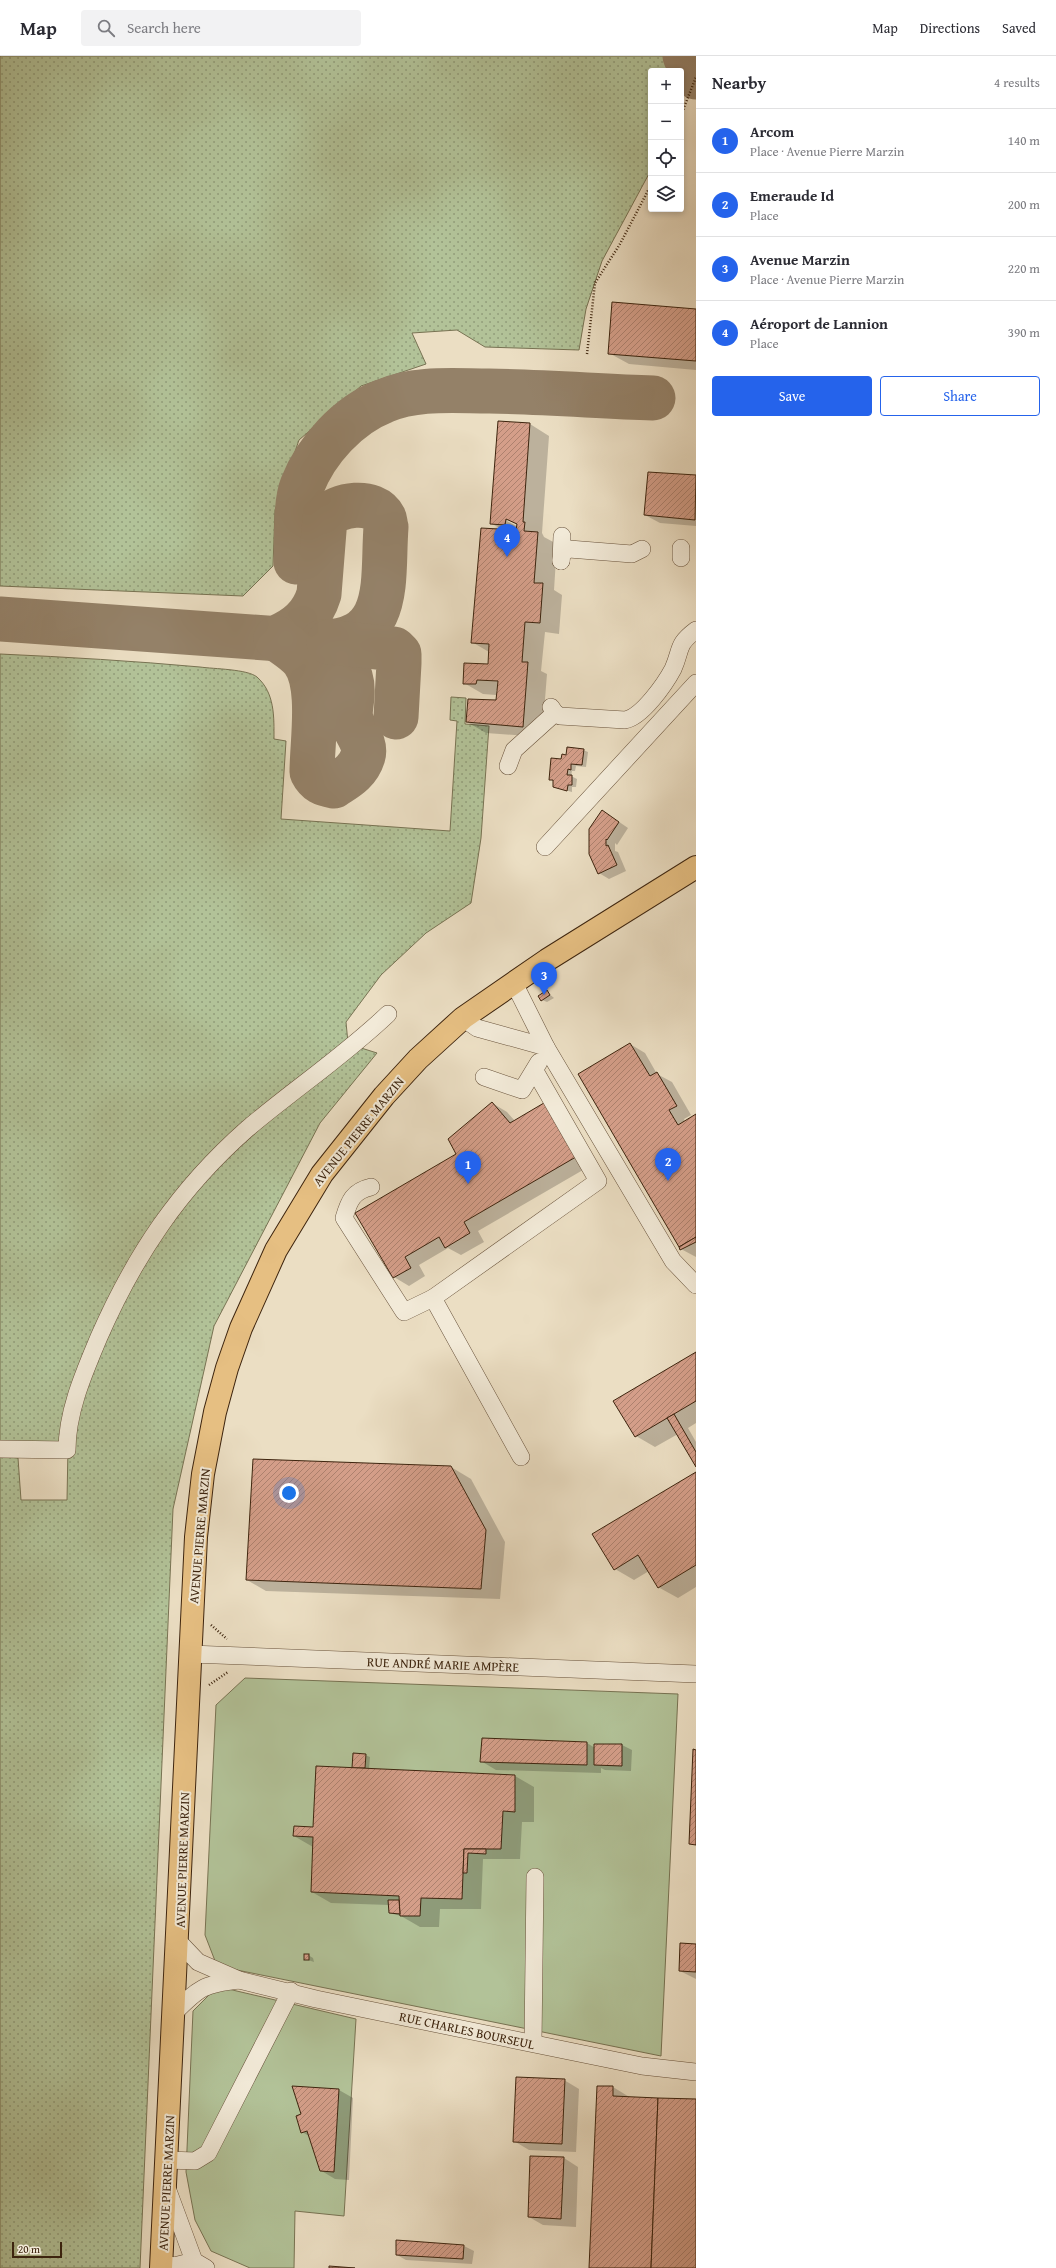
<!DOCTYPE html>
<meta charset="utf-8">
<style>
body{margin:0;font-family:"Gentium Book Plus",serif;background:#f2f2f3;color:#2b2b33}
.controls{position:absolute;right:12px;top:12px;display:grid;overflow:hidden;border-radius:4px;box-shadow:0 2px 6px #0003}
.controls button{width:36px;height:36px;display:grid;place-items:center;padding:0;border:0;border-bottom:1px solid #e1e1e2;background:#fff;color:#2b2b33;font:20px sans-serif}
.scale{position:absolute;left:12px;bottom:10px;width:50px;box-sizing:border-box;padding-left:4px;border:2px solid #3d240e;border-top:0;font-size:11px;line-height:14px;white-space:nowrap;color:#3d240e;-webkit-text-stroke:3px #f2ead8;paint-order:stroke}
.you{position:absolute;left:289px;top:1437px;width:14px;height:14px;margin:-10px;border:3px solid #fff;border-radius:50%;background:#1a73e8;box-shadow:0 0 0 6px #1a73e833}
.badge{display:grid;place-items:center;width:26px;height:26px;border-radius:50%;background:#2563eb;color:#fff;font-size:13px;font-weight:700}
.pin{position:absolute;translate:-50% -33px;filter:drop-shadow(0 1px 2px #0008)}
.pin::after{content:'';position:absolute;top:21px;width:14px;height:12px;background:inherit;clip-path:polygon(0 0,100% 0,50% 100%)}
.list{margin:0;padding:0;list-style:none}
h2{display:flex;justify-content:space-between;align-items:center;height:52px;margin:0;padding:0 16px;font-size:17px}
h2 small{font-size:13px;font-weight:400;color:#7c7c81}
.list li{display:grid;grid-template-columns:26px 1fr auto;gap:12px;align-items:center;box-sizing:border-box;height:64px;padding:0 16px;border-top:1px solid #e1e1e2}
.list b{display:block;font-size:15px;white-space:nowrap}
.list p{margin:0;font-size:13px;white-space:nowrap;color:#7c7c81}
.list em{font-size:13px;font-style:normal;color:#7c7c81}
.actions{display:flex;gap:8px;padding:12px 16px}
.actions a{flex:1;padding:9px 0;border:1px solid #2563eb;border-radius:4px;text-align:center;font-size:14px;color:#2563eb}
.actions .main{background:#2563eb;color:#fff}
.icon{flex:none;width:22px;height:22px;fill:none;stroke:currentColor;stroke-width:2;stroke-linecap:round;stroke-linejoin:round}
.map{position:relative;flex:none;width:696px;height:2212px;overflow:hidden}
header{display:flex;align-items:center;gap:24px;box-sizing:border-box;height:56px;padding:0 20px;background:#fff;border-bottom:1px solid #e1e1e2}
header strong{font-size:19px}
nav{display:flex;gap:22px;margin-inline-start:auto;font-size:14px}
.search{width:280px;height:36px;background:#f2f2f3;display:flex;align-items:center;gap:10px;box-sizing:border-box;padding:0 14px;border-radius:4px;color:#7c7c81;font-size:15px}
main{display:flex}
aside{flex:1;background:#fff}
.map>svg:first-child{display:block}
.grass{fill:url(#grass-dots);stroke:#787353}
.park{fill:#b2c298;stroke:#787353}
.shadow{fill:#0003;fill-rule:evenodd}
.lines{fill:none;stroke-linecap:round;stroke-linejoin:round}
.taxiway{stroke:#948168;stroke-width:45}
.building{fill:url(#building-hatch);stroke:#3d240e}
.minor-casing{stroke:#68523b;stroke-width:18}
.major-casing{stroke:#3d240e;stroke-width:24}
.path{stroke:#3d240e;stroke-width:2.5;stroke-dasharray:1 2;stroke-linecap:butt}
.minor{stroke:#f2ead8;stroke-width:17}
.major{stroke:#e6bf82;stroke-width:22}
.labels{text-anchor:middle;stroke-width:4;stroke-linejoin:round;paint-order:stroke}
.street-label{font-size:13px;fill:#3d240e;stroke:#f2ead8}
</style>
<header>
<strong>Map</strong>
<div class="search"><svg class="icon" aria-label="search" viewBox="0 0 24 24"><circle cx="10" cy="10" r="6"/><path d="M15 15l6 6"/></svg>Search here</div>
<nav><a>Map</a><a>Directions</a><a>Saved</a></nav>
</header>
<main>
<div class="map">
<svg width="696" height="2212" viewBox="0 0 696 2212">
<defs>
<pattern id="grass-dots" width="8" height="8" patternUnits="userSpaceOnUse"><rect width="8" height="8" fill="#b2c298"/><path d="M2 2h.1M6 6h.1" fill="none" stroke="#929d7a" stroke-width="1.8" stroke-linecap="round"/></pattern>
<pattern id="building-hatch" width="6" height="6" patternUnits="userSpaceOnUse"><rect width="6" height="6" fill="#d49e89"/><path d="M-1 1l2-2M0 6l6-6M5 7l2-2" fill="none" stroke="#ad816e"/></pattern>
</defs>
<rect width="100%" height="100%" fill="#ebdec3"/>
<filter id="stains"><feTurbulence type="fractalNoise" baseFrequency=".005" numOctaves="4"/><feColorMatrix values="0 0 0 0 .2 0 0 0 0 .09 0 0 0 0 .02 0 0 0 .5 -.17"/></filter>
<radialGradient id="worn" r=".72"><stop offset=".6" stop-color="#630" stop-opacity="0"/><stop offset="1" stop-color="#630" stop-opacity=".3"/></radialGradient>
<g class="grass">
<path d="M 0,0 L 676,0 L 687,22 L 681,50 L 681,15 L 651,15 L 651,114 L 602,205 L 586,253 L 579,294 L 485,291 L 457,274 L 412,277 L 426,308 L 361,330 L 299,384 L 275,454 L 273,510 L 243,540 L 0,530 Z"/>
<path d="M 0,598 C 67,601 134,605 200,611 C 214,613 247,613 257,621 C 275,637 274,661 274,683 L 286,685 L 281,763 L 450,775 L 457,665 L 450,664 L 451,641 L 466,642 L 465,668 L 489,670 L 481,782 L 471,847 L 426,877 L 381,919 L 346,966 L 348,987 L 147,1180 L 61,1391 L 0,1388 Z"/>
<path d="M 358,991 L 377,997 L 320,1067 L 214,1270 L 173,1453 L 140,2212 L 0,2212 L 0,1400 L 18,1402 L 21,1444 L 67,1444 L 68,1391 L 102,1280 L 143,1202 L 195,1131 L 288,1048 Z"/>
</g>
<g class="park">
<path d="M 245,1622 L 678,1638 L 661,2000 L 217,1910 L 205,1879 L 216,1649 Z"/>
<path d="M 224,1932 L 356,1963 L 344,2160 L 295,2155 L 294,2212 L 250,2212 L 211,2195 L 195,2164 L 186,2116 L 193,1955 L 212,1936 Z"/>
</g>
<g class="shadow">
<path d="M 696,254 L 696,314 L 629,308 L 609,297 Z"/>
<path d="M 499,366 L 530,368 L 549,380 L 542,477 L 544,481 L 557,488 L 554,534 L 562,539 L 559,578 L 545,576 L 541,615 L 547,618 L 542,681 L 486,677 L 467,666 L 497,645 L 498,634 L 496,634 L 496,639 L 483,638 L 464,627 L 489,609 L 489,596 L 472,586 L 504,474 L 492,468 ZM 508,463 L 518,469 L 518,471 L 507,465 Z"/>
<path d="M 649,417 L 696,420 L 696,470 L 660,467 L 645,459 Z"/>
<path d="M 583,694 L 588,696 L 586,711 L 576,710 L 575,715 L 572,715 L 571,720 L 577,723 L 576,731 L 572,731 L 572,736 L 554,731 L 554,725 L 550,723 L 562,704 Z"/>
<path d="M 612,761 L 628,772 L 617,789 L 615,787 L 615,795 L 618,796 L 626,815 L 609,823 L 599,817 L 590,798 Z"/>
<path d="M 547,936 L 554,942 L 547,946 L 542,944 Z"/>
<path d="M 630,988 L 645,997 L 657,1018 L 672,1026 L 691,1059 L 684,1063 L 685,1066 L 696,1059 L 696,1201 L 681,1193 Z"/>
<path d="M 492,1047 L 507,1056 L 515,1065 L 595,1107 L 478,1175 L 484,1186 L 461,1199 L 448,1192 L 419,1209 L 425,1220 L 409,1230 L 394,1221 L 458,1098 Z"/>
<path d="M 696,1297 L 696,1367 L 688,1372 L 696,1386 L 696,1409 L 678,1378 L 655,1391 L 636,1380 Z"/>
<path d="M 451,1411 L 471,1423 L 505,1486 L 500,1543 L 266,1535 L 247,1524 Z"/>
<path d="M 696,1417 L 696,1531 L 678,1542 L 658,1531 L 649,1515 L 634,1524 L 615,1513 Z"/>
<path d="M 483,1683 L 587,1687 L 595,1692 L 622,1689 L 632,1694 L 631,1715 L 605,1714 L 601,1712 L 601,1717 L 496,1714 L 481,1705 Z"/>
<path d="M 365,1699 L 370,1701 L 369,1713 L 515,1720 L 534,1731 L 534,1766 L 522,1766 L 520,1803 L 483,1803 L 481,1853 L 440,1853 L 439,1871 L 420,1871 L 401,1860 L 389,1857 L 389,1849 L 331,1847 L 312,1836 L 313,1791 L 294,1780 L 314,1772 Z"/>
<path d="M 696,1889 L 696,1923 L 680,1915 Z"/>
<path d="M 308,1899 L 313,1902 L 314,1906 L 305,1903 Z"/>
<path d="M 564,2024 L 579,2033 L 576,2096 L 529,2094 L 514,2085 Z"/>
<path d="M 613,2031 L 631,2042 L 696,2044 L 696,2212 L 590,2212 Z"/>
<path d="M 339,2034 L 353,2042 L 349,2124 L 335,2123 L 320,2114 L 309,2080 L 302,2076 L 302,2059 Z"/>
<path d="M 564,2102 L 578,2111 L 576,2171 L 543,2169 L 529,2161 Z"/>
<path d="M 464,2190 L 474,2195 L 472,2208 L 406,2204 L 397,2199 Z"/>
</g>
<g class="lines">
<g class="taxiway">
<path d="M 685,0 L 696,21"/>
<path d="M 296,506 C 297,486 295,447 302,430 C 316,394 348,359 384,345 C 416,331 455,335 489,335 C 543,336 598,340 653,342"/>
<path d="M 0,563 L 322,586 C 394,585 382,524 386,471 C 385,468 385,464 384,462 C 374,442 337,448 325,462 L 319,538 C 312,561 297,573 276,582"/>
<path d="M 276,582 C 285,589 296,595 303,604 C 322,629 312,686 312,716 C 317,726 323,728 334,730 C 346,722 358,716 363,700 C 367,687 354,675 351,663 C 349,656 352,646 352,639 C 354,616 340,598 322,586"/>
<path d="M 329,586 L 394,593 L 399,598 L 399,607 L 396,661"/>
</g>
</g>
<g class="building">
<path d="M 612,246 L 696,253 L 696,305 L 608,298 Z"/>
<path d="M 498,365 L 530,367 L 523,466 L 525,466 L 524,475 L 538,476 L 534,527 L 543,527 L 540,567 L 525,566 L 522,606 L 528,606 L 523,671 L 466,666 L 468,643 L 496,644 L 498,625 L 477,624 L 476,628 L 463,628 L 464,607 L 488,608 L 489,588 L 471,587 L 481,472 L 516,474 L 517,468 L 506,463 L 505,469 L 490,468 Z"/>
<path d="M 648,416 L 696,419 L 695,464 L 644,459 Z"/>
<path d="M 567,691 L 584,693 L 582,709 L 571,708 L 571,714 L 568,713 L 567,719 L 572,719 L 572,729 L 568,729 L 567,735 L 553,731 L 553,724 L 549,724 L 551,702 L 561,703 L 562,698 L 566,699 Z"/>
<path d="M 602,754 L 619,766 L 607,784 L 606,783 L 606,790 L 608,789 L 617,809 L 598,818 L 589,798 L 589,773 Z"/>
<path d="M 547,934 L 550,939 L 541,945 L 538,940 Z"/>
<path d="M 630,987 L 650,1020 L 657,1016 L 677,1050 L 669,1054 L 678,1069 L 696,1058 L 696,1181 L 679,1191 L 578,1018 Z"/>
<path d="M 549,1044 L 581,1098 L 464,1166 L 470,1177 L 445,1192 L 439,1181 L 405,1201 L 411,1212 L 393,1222 L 355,1157 L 456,1098 L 448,1083 L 492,1046 L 510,1067 Z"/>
<path d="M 696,1181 L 696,1186 L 680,1194 L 679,1191 Z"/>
<path d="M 696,1296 L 696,1345 L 635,1381 L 613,1345 Z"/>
<path d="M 674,1358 L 696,1396 L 696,1411 L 667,1362 Z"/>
<path d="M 253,1403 L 451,1410 L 486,1474 L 481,1533 L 246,1524 Z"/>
<path d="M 696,1416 L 696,1509 L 658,1532 L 638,1499 L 614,1514 L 592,1478 Z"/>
<path d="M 482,1682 L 587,1686 L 587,1709 L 480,1706 Z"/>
<path d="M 594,1688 L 622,1688 L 622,1710 L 594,1709 Z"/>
<path d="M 693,1693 L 696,1694 L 696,1789 L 689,1788 Z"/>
<path d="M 353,1697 L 366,1698 L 365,1712 L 352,1712 Z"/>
<path d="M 316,1710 L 515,1719 L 515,1756 L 503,1755 L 501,1793 L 464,1793 L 462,1843 L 421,1842 L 420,1860 L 400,1860 L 399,1840 L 311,1836 L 313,1781 L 293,1780 L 294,1770 L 313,1771 Z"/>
<path d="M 464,1793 L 486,1793 L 486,1798 L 468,1797 L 467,1817 L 463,1817 Z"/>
<path d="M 388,1844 L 399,1844 L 400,1858 L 389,1857 Z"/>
<path d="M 680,1887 L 696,1888 L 696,1916 L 679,1915 Z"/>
<rect x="304" y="1898" width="5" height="6"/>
<path d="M 516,2021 L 565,2023 L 562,2088 L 513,2086 Z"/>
<path d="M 292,2030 L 339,2033 L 334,2116 L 320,2115 L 307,2075 L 301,2077 L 296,2060 L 301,2058 Z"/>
<path d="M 597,2030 L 613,2030 L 613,2040 L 658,2042 L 651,2212 L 589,2212 Z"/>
<path d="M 658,2042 L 696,2043 L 696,2212 L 651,2212 Z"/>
<path d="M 530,2100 L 564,2101 L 561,2163 L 528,2161 Z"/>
<path d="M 396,2184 L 464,2189 L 463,2203 L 396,2199 Z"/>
<path d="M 329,2210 L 355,2212 L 329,2212 Z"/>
</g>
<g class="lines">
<g class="minor-casing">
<g id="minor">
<path d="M 681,502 L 681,492"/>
<path d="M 561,505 L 562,497 L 569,493 L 632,498 L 642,493"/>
<path d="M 561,505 L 562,480"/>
<path d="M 551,651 L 555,657 L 560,660 L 625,664 C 642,661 665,628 673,613 C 682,593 676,589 696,574"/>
<path d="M 508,710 L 514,694 L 555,657"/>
<path d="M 545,791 L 696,627"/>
<path d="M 514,927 L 546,991 L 673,1205 L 696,1229"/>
<path d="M 463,962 L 477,972 L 546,991"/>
<path d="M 484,1021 L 522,1034 L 539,1006"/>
<path d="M 371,1131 C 353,1135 349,1145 344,1162 L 404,1256 L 433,1242 L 521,1401"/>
<path d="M 433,1242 L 598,1125 L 535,1015"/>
<path d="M 0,1393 L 67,1394 C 67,1355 84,1317 99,1281 C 135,1199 179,1133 247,1073 C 293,1034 344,1000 388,958"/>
<path d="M 190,1598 L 696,1618"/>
<path d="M 178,1885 L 198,1906 L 239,1924 L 316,1943 L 642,2010 L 696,2016"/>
<path d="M 174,1957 C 199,1932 203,1928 239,1924"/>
<path d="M 533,1987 L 535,1821"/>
<path d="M 167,2104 L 195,2105 L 208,2097 L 291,1935"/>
<path d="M 167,2132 L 194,2205"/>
<path d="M 162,2208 L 174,2210 L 194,2205 L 206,2212"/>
</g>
</g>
<g class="major-casing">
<path id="major" d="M 161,2212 L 196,1481 L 203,1418 L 215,1356 L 227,1312 L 241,1272 L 276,1194 L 322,1118 L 384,1040 L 418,1003 L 463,962 L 547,904 L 696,811"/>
</g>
<g class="path">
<path d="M 681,59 L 696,21"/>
<path d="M 587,298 L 595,227 L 620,188 L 651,129"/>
<path d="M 211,1569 L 227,1583"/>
<path d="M 209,1629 L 228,1616"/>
</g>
<use href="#minor" class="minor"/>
<use href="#major" class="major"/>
</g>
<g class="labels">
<g class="street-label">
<text transform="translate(358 1075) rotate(-51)" y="5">AVENUE PIERRE MARZIN</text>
<text transform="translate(199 1480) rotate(-85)" y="5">AVENUE PIERRE MARZIN</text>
<text transform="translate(443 1608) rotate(2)" y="5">RUE ANDRÉ MARIE AMPÈRE</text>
<text transform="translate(182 1804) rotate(-88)" y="5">AVENUE PIERRE MARZIN</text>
<text transform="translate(467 1974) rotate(12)" y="5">RUE CHARLES BOURSEUL</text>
<text transform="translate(166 2127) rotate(-87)" y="5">AVENUE PIERRE MARZIN</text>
</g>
</g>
<rect width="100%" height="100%" filter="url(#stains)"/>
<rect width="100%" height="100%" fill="url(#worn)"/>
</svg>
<div class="controls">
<button>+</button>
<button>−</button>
<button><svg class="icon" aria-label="locate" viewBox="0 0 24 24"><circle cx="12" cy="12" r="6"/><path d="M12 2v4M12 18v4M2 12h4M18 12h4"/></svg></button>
<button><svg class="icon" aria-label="layers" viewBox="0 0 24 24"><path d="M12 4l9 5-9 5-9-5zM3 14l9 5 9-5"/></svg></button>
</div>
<div class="scale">20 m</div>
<div class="you"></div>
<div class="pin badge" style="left:468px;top:1128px">1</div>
<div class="pin badge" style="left:668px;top:1125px">2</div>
<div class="pin badge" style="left:544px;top:939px">3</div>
<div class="pin badge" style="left:507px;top:501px">4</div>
</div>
<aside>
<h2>Nearby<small>4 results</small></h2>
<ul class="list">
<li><span class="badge">1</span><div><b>Arcom</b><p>Place · Avenue Pierre Marzin</p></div><em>140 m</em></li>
<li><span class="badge">2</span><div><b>Emeraude Id</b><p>Place</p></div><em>200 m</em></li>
<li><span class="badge">3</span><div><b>Avenue Marzin</b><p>Place · Avenue Pierre Marzin</p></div><em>220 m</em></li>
<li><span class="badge">4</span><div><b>Aéroport de Lannion</b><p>Place</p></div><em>390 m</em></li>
</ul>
<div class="actions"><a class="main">Save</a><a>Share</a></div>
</aside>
</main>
